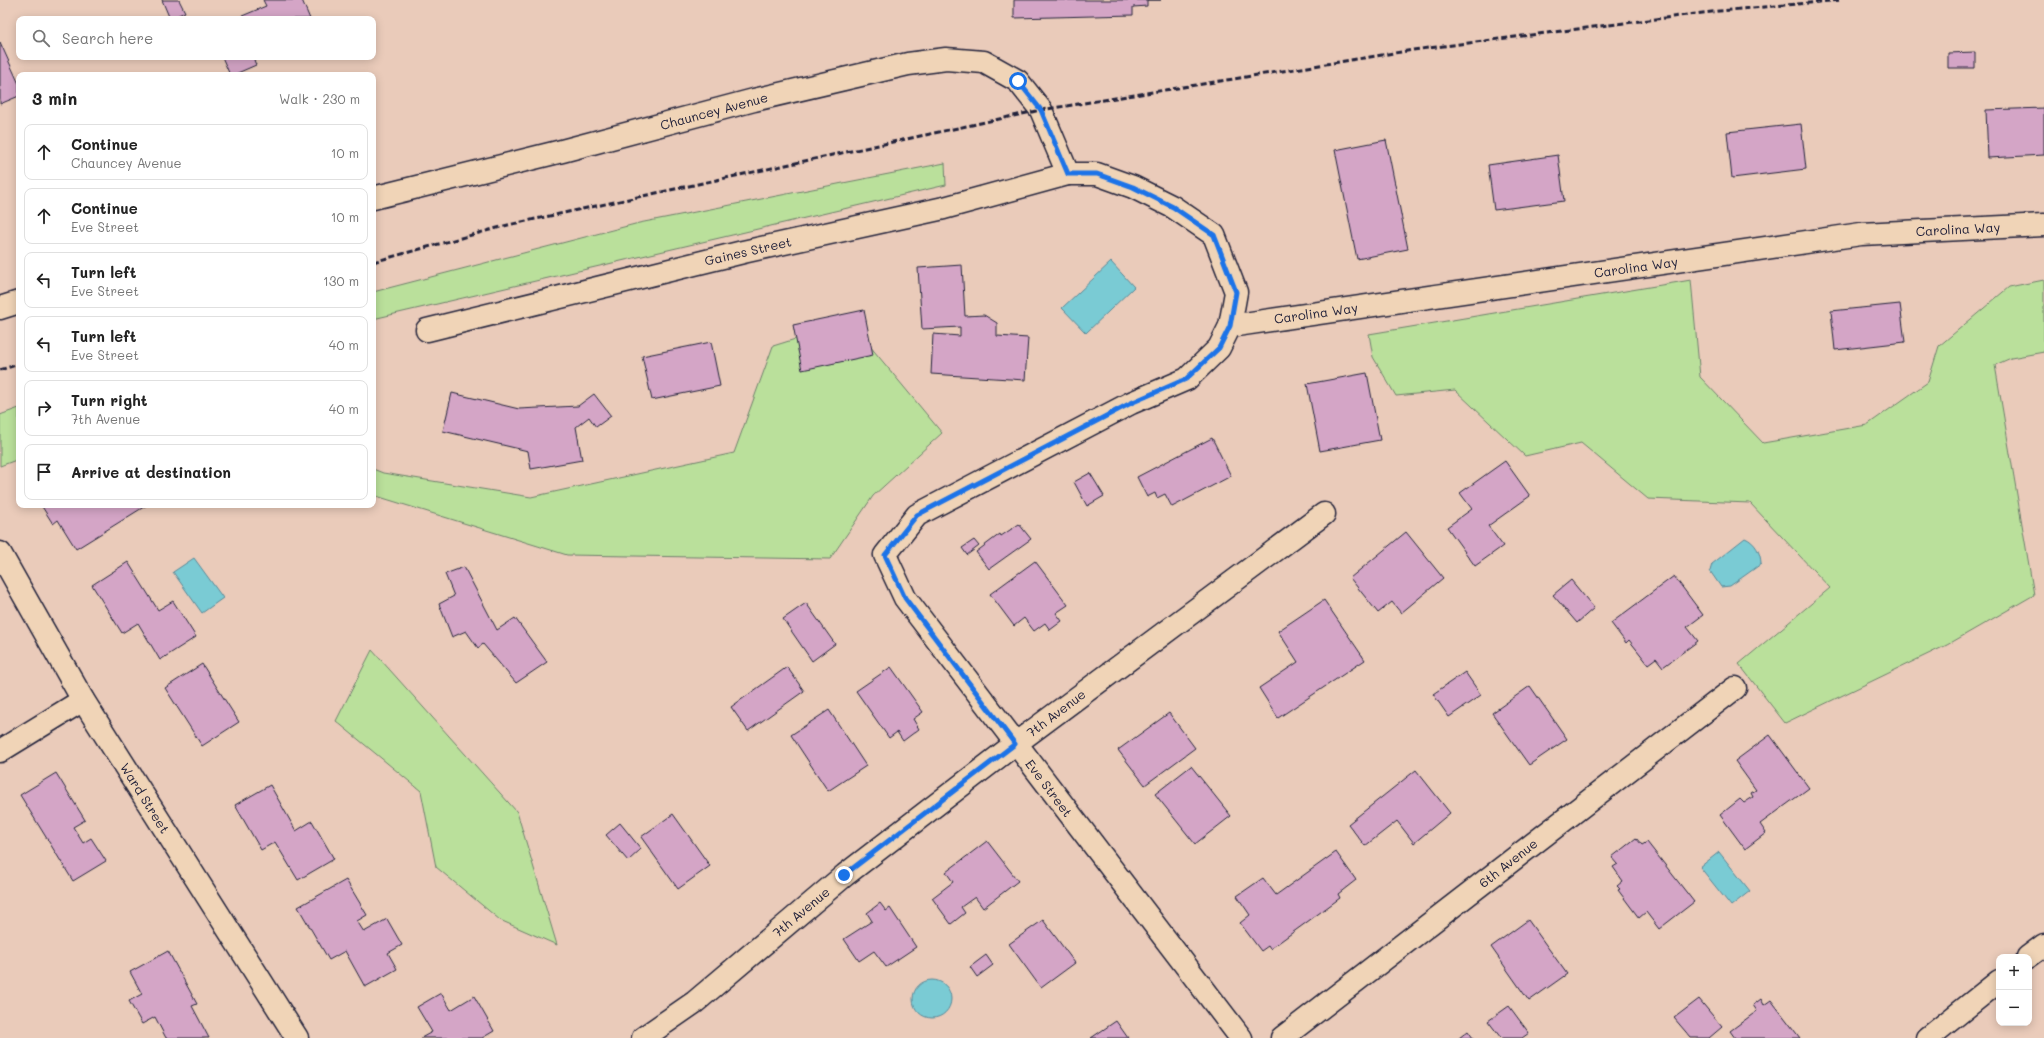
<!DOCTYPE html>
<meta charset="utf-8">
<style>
body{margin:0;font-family:Mali,sans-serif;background:#f6f6f6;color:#222}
.controls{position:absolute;right:12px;bottom:12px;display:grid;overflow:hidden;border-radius:8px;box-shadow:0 2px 10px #0003}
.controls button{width:36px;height:36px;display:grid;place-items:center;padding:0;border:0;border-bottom:1px solid #e0e0e0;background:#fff;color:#222;font:20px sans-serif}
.stop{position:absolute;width:12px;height:12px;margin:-9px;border:3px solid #1a73e8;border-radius:50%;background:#fff}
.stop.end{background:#1a73e8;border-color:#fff;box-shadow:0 1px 4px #0008}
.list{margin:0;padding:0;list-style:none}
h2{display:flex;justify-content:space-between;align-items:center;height:52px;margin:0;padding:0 16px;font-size:17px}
h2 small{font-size:13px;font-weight:400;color:#767676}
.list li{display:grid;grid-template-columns:26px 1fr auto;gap:12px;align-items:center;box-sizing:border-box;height:56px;margin:0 8px 8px;padding:0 8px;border:1px solid #e0e0e0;border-radius:8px}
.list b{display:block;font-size:15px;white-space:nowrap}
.list p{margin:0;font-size:13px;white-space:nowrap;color:#767676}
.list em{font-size:13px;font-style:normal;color:#767676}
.icon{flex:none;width:22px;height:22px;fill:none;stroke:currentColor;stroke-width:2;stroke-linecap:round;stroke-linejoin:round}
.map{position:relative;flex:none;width:2044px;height:1038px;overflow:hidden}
.search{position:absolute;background:#fff;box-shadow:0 2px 10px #0003;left:16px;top:16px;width:360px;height:44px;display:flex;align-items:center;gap:10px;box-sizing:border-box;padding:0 14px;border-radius:8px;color:#767676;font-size:15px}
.panel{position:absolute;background:#fff;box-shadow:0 2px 10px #0003;left:16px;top:72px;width:360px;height:436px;border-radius:8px}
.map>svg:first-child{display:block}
.green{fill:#bae09b;stroke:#6e816b}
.water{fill:#7acbd4;stroke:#578797}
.building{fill:#d4a5c6;stroke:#22223b}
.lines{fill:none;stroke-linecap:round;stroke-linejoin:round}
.street-casing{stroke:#22223b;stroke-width:25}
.street{stroke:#f0d4b7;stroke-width:22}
.rail{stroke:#22223b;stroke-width:3;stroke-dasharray:6 3;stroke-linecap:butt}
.route{stroke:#1a73e8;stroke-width:5}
.labels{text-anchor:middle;stroke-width:3;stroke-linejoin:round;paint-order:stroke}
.street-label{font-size:13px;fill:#22223b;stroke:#f0d4b7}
</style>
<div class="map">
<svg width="2044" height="1038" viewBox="0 0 2044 1038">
<rect width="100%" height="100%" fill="#eacbba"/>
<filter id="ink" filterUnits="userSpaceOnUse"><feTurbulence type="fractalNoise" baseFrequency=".025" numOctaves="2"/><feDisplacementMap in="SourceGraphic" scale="8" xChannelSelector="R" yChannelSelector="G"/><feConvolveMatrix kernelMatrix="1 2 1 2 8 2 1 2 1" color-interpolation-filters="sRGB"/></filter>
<g filter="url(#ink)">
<g class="green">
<path d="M 945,163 L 946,185 L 373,319 L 373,292 L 639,223 Z"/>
<path d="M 1691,280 L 1700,377 L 1763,443 L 1867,425 L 1928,382 L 1939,346 L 2009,287 L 2044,280 L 2044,352 L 2011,358 L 1995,365 L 2034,595 L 1947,645 L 1785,723 L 1739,664 L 1830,588 L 1750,503 L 1648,499 L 1581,443 L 1525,456 L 1455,390 L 1396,396 L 1373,357 L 1369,334 Z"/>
<path d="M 850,322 L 942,433 L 873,496 L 830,559 L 567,555 L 373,495 L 373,469 L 383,473 L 531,497 L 734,453 L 773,346 Z"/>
<path d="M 19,408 L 19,459 L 0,466 L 0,415 Z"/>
<path d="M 372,650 L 517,812 L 557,945 L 500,920 L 436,867 L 421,791 L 336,721 Z"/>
</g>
<g class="water">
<path d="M 1111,262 L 1134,287 L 1086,333 L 1062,308 Z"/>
<path d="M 1745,538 C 1755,542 1761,553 1761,564 L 1730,586 L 1721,587 L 1710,571 L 1712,564 Z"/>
<path d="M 194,558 L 223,598 L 202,613 L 173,572 Z"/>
<path d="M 1719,852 L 1750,891 L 1731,906 L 1700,867 Z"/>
<circle cx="932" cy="999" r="19"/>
</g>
<g class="building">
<path d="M 162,0 L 179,0 L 185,12 L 170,19 Z"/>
<path d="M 263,0 L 302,0 L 310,19 L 235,19 L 266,6 Z"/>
<path d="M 1014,0 L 1161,0 L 1147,0 L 1147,6 L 1133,7 L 1133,15 L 1014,18 Z"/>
<path d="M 0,42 L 19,84 L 19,96 L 0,104 Z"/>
<path d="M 1975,52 L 1975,68 L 1948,68 L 1948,53 Z"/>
<path d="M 222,57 L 261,57 L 254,60 L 256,65 L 233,75 L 230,75 Z"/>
<path d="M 2044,108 L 2044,155 L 1988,158 L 1986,110 Z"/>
<path d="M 1801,124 L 1806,169 L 1732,178 L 1727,132 Z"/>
<path d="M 1386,140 L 1408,249 L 1357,259 L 1335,150 Z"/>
<path d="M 1558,155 L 1564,201 L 1494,210 L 1488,165 Z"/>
<path d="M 962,265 L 965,316 L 984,315 L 997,323 L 997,336 L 1028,338 L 1025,380 L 931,374 L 933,334 L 960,336 L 960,327 L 922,329 L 918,268 Z"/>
<path d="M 1900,304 L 1905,342 L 1835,350 L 1831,311 Z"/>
<path d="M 864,310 L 873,355 L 802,370 L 793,325 Z"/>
<path d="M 711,342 L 720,386 L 652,400 L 642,356 Z"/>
<path d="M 1367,373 L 1380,440 L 1320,451 L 1307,384 Z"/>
<path d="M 452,393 L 519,409 L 578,406 L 594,394 L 611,416 L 596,427 L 589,417 L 576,427 L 582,460 L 531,469 L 528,451 L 443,431 Z"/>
<path d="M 1212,438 L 1231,476 L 1172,507 L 1165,494 L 1157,498 L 1155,493 L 1147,497 L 1137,477 Z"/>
<path d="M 1505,461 L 1530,496 L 1488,526 L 1503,546 L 1475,566 L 1447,527 L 1472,509 L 1460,493 Z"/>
<path d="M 1090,473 L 1104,496 L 1087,506 L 1074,482 Z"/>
<path d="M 41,505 L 147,505 L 76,549 L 58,520 L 53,524 Z"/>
<path d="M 1019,524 L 1031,539 L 989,569 L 976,552 L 1000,534 L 1001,536 Z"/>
<path d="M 1406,532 L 1443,578 L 1401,613 L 1392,602 L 1378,613 L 1350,578 Z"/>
<path d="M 974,540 L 979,546 L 967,555 L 962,548 Z"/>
<path d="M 1035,561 L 1068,605 L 1056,613 L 1062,621 L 1050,630 L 1045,623 L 1034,631 L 1024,618 L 1014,626 L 990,594 Z"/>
<path d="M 128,562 L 158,610 L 173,601 L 196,637 L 160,660 L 138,623 L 122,633 L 92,585 Z"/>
<path d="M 464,567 L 497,630 L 515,618 L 547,662 L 516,683 L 483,644 L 478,648 L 466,631 L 452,637 L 439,604 L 454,596 L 445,574 Z"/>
<path d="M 1674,576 L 1703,615 L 1687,627 L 1698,641 L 1663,667 L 1656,658 L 1648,664 L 1629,640 L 1626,643 L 1611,623 Z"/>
<path d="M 1571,580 L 1594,608 L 1577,623 L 1553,595 Z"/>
<path d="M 1324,600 L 1365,660 L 1278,718 L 1259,688 L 1298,662 L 1278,631 Z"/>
<path d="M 806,603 L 835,644 L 812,661 L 783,619 Z"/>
<path d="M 202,664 L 239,722 L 202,746 L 165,688 Z"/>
<path d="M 787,667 L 804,691 L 748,731 L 731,707 Z"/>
<path d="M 891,667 L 923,712 L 913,719 L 919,729 L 903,741 L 897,732 L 889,738 L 856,691 Z"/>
<path d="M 1465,672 L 1481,695 L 1449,717 L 1433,694 Z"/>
<path d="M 1530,686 L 1567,739 L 1529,765 L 1492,713 Z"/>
<path d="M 829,710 L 866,766 L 828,791 L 791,735 Z"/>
<path d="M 1169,713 L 1195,748 L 1145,785 L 1118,750 Z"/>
<path d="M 1770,735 L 1809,788 L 1760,824 L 1766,833 L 1745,849 L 1720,815 L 1740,799 L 1744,803 L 1753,797 L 1751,793 L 1756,790 L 1735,761 Z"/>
<path d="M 1191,766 L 1231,816 L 1195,844 L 1155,794 Z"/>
<path d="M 1416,770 L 1450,813 L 1414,843 L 1397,821 L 1365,846 L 1348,824 Z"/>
<path d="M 56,773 L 85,820 L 73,827 L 83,843 L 91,838 L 106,861 L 73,881 L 20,795 Z"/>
<path d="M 270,785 L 296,831 L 312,821 L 334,859 L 298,880 L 275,842 L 261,850 L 235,805 Z"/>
<path d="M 673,814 L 710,866 L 678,889 L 641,837 Z"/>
<path d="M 620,823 L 641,849 L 628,861 L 606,835 Z"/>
<path d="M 1636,838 L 1642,845 L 1647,842 L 1694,902 L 1659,929 L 1646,912 L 1639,918 L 1618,890 L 1620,889 L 1617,886 L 1623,881 L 1613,867 L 1618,864 L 1612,857 Z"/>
<path d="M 987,841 L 1018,881 L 983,908 L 975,897 L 961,907 L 965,913 L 951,924 L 932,898 L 953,882 L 946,872 Z"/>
<path d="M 1336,852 L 1356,880 L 1338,894 L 1340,898 L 1270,949 L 1268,946 L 1261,951 L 1240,923 L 1250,915 L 1237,896 L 1263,878 L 1276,895 Z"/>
<path d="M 346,880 L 367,915 L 357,921 L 364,932 L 387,919 L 402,945 L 388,953 L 397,969 L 365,987 L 345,951 L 329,960 L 298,907 Z"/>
<path d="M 880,903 L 886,911 L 890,908 L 916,947 L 886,967 L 874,951 L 859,961 L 844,939 L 872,921 L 867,913 Z"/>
<path d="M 1043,920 L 1075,963 L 1041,988 L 1009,944 Z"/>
<path d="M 1528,920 L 1567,974 L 1529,1001 L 1491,947 Z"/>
<path d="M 168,951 L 197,1004 L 192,1006 L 209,1038 L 166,1038 L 155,1017 L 142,1024 L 129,1001 L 142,994 L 130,972 Z"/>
<path d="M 986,955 L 993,965 L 977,977 L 970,967 Z"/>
<path d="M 441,993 L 451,1010 L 474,996 L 494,1031 L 482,1038 L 421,1038 L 432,1032 L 417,1007 Z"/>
<path d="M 1699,999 L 1722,1027 L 1709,1038 L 1691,1038 L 1674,1018 Z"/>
<path d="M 1761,999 L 1764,1005 L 1771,1000 L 1800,1038 L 1735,1038 L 1730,1031 L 1757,1011 L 1753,1005 Z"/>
<path d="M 1509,1006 L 1529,1033 L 1522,1038 L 1501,1038 L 1488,1021 Z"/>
<path d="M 1116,1021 L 1128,1038 L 1091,1038 Z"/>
<path d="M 1468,1031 L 1473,1038 L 1459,1038 Z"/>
</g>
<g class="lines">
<g class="street-casing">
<g id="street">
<path d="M 373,198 L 562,151 L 754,100 L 908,64 L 946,59 L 984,62 L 1018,81 L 1041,110 L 1068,174 L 1097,174 L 1133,187 L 1173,207 L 1214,235 L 1236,292 L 1230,326 L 1219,348 L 1187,379 L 1131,403 L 917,515 L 885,555 L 905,598 L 1241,1038"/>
<path d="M 0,308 L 19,302"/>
<path d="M 1230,326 L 1861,234 L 2044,225"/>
<path d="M 427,330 L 743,252 L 944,208 L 1068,174"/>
<path d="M 0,553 L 83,700 L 297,1038"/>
<path d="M 0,751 L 83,700"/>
<path d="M 2028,957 L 2044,945"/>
<path d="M 643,1038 L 695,1002 L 845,875 L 1015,744 L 1324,514"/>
<path d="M 1282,1038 L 1735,688"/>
<path d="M 1928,1038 L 1999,981"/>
</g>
</g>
<use href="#street" class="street"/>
<g class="rail">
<path d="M 373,262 L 508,225 L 1041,110 L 1413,50 L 1719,11 L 1842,0"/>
<path d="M 0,370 L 19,364"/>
</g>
</g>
</g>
<g class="lines" filter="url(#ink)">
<path class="route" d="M 844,875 L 1015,744 L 905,598 L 885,555 L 917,515 L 1131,403 L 1186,379 L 1219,348 L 1230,326 L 1236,292 L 1214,235 L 1173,207 L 1133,187 L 1097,174 L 1068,174 L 1041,110 L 1018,81"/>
</g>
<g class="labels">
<g class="street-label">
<text transform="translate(714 111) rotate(-15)" y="5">Chauncey Avenue</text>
<text transform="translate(1958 229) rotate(-3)" y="5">Carolina Way</text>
<text transform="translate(748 251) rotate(-13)" y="5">Gaines Street</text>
<text transform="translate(1636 267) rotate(-8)" y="5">Carolina Way</text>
<text transform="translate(1316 313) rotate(-8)" y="5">Carolina Way</text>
<text transform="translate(1056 713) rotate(-37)" y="5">7th Avenue</text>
<text transform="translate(1049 788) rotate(53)" y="5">Eve Street</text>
<text transform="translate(145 798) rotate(58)" y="5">Ward Street</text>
<text transform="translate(1508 863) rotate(-38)" y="5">6th Avenue</text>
<text transform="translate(801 912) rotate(-40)" y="5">7th Avenue</text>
</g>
</g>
</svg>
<div class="controls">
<button>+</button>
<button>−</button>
</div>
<div class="stop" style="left:1018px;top:81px"></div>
<div class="stop end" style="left:844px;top:875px"></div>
<div class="search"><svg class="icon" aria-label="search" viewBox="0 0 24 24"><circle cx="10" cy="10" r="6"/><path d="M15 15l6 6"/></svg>Search here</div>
<section class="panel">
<h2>3 min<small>Walk · 230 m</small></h2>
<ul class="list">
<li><svg class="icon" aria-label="ahead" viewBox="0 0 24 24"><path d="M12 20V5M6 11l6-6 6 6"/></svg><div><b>Continue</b><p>Chauncey Avenue</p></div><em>10 m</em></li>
<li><svg class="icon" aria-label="ahead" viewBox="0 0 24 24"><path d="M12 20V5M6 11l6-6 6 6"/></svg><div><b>Continue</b><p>Eve Street</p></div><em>10 m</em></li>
<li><svg class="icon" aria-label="left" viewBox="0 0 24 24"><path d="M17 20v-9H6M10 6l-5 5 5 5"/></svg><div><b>Turn left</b><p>Eve Street</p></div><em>130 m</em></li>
<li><svg class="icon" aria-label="left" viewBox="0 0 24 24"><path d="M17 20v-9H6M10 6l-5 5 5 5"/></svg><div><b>Turn left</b><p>Eve Street</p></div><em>40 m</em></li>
<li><svg class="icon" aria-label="right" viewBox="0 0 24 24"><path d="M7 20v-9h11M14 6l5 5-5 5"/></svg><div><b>Turn right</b><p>7th Avenue</p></div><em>40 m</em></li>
<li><svg class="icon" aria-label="arrive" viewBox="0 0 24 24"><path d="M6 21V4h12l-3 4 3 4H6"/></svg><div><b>Arrive at destination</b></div></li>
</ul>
</section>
</div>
